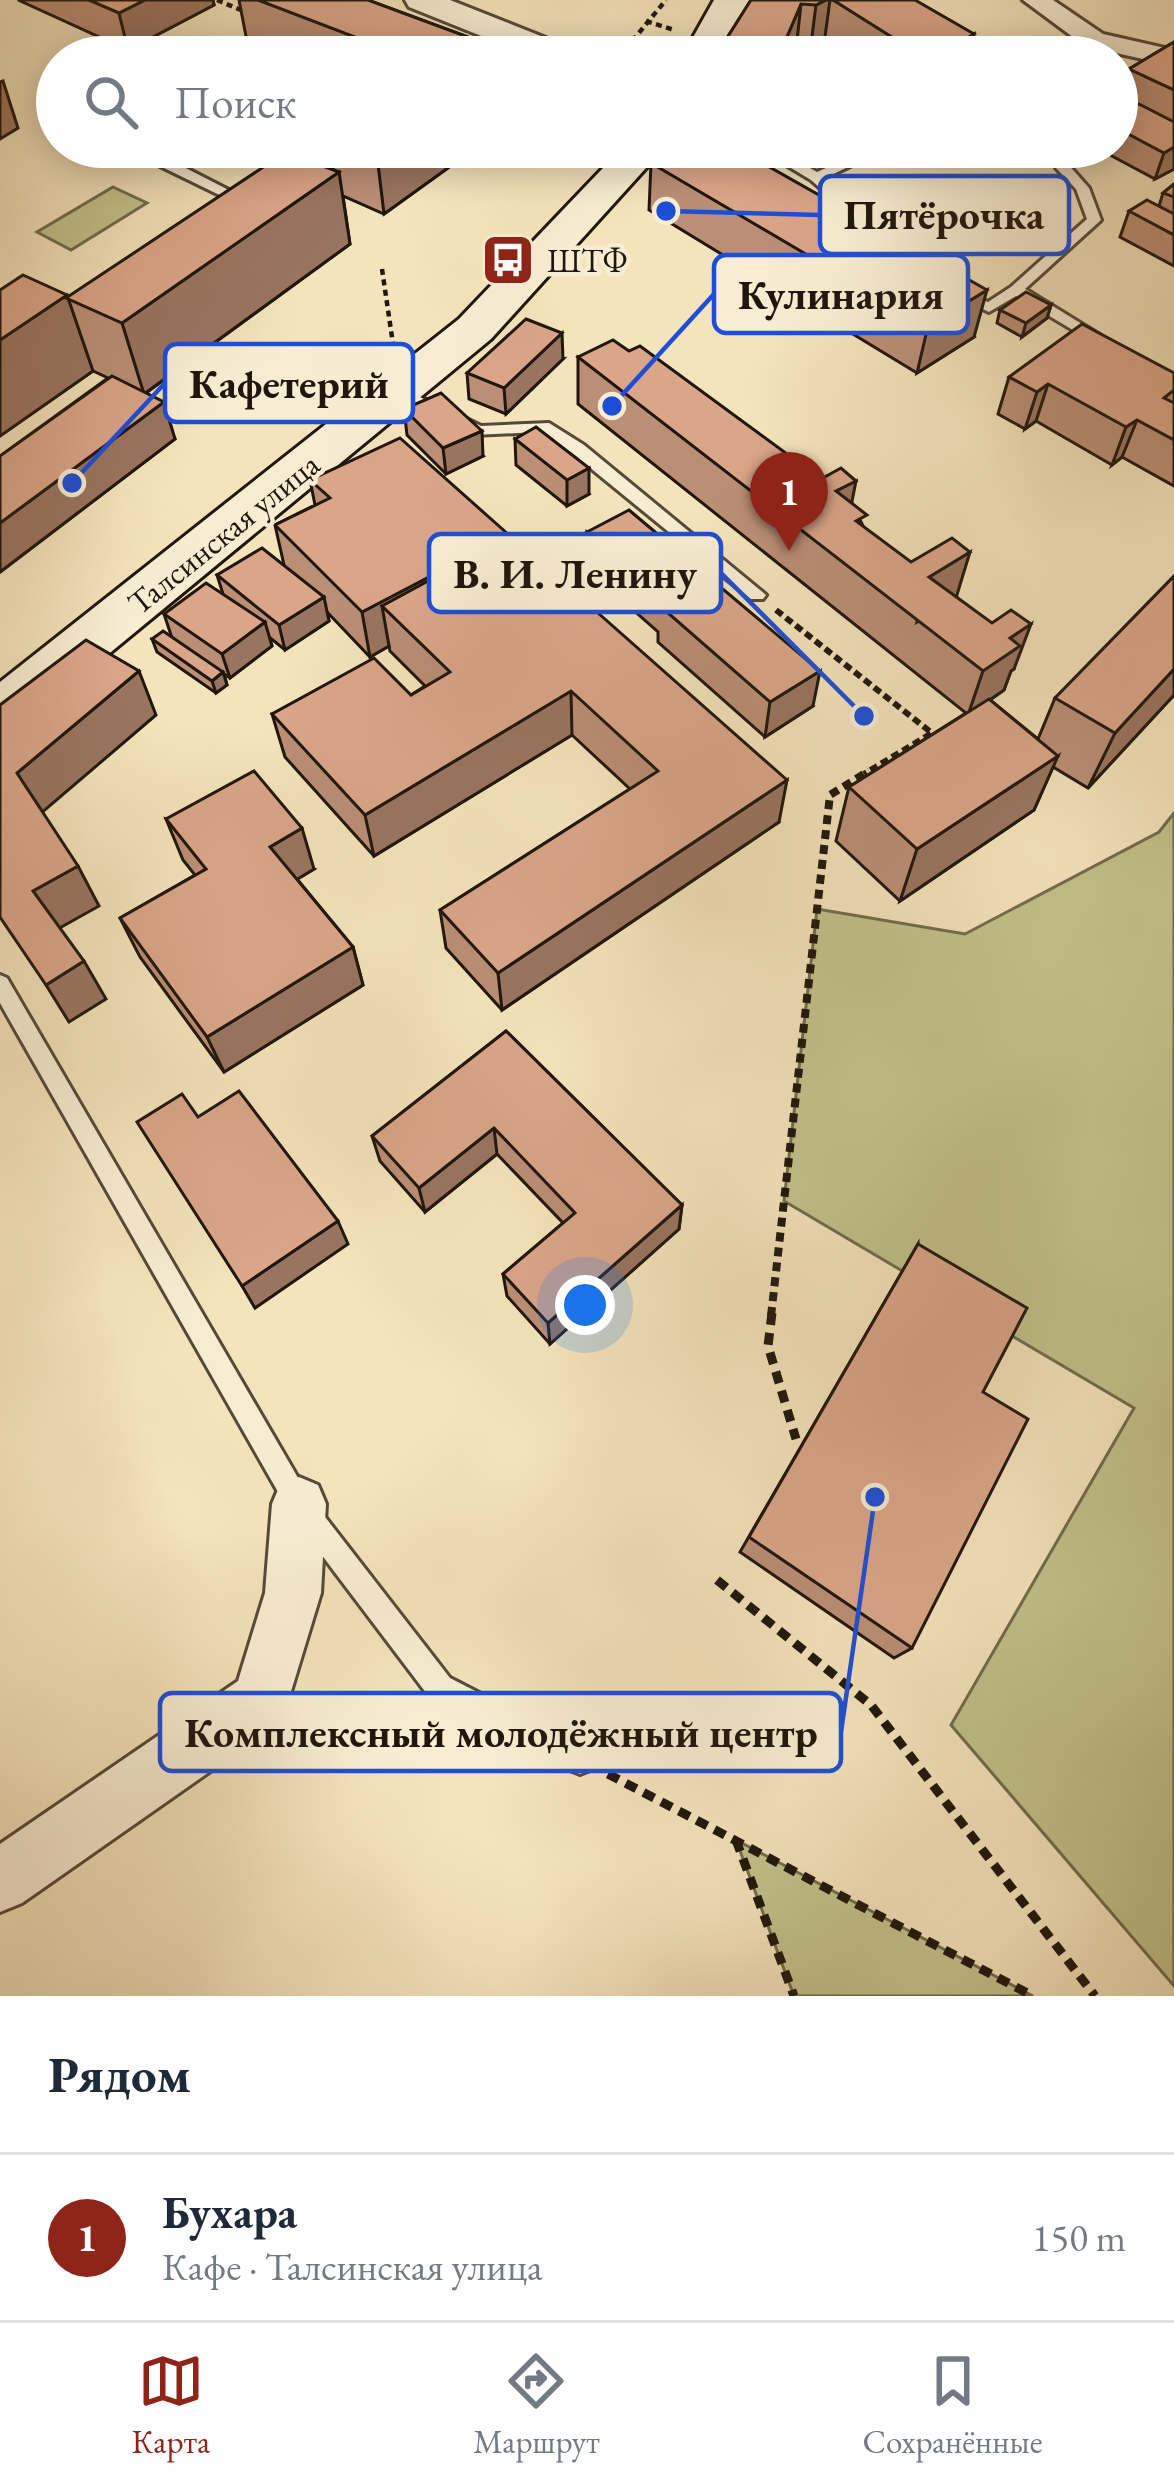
<!DOCTYPE html>
<html lang="ru">
<meta charset="utf-8">
<style>
body{margin:0;font-family:"EB Garamond",serif;background:#f6f6f7;color:#1f2937}
.you{position:absolute;left:585px;top:1305px;width:42px;height:42px;margin:-30px;border:9px solid #fff;border-radius:50%;background:#1a73e8;box-shadow:0 0 0 18px #1a73e833}
.badge{display:grid;place-items:center;width:78px;height:78px;border-radius:50%;background:#8f2418;color:#fff;font-size:39px;font-weight:700}
.pin{position:absolute;translate:-50% -99px;filter:drop-shadow(0 3px 6px #0008)}
.pin::after{content:'';position:absolute;top:63px;width:42px;height:36px;background:inherit;clip-path:polygon(0 0,100% 0,50% 100%)}
.list{margin:0;padding:0;list-style:none}
h2{display:flex;justify-content:space-between;align-items:center;height:156px;margin:0;padding:0 48px;font-size:51px}
h2 small{font-size:39px;font-weight:400;color:#747a83}
.list li{display:grid;grid-template-columns:78px 1fr auto;gap:36px;align-items:center;box-sizing:border-box;height:168px;padding:0 48px;border-top:3px solid #e0e1e3}
.list b{display:block;font-size:45px;white-space:nowrap}
.list p{margin:0;font-size:39px;white-space:nowrap;color:#747a83}
.list em{font-size:39px;font-style:normal;color:#747a83}
.icon{flex:none;width:66px;height:66px;fill:none;stroke:currentColor;stroke-width:2;stroke-linecap:round;stroke-linejoin:round}
.map{position:relative;flex:none;width:1174px;height:1996px;overflow:hidden}
.search{position:absolute;background:#fff;box-shadow:0 6px 30px #0003;left:36px;right:36px;top:36px;height:132px;display:flex;align-items:center;gap:30px;box-sizing:border-box;padding:0 42px;border-radius:66px;color:#747a83;font-size:45px}
.sheet{height:324px;background:#fff}
nav{display:flex;justify-content:space-around;align-items:center;box-sizing:border-box;height:168px;border-top:3px solid #e0e1e3;background:#fff;font-size:33px;color:#747a83}
nav a{display:grid;justify-items:center;gap:6px}
nav .on{color:#8f2418}
.map>svg:first-child{display:block}
.green{fill:#c2c18c;stroke:#716c4c;stroke-width:3}
.lines{fill:none;stroke-linecap:round;stroke-linejoin:round}
.service-casing{stroke:#554938;stroke-width:6}
.minor-casing{stroke:#554938;stroke-width:6}
.tertiary-casing{stroke:#554938;stroke-width:6}
.secondary-casing{stroke:#20160c;stroke-width:6}
.path-far3{stroke:#20160c;stroke-width:4.5;stroke-dasharray:6 4.5;stroke-linecap:butt}
.path-far2{stroke:#20160c;stroke-width:6;stroke-dasharray:8 4.5;stroke-linecap:butt}
.path-far1{stroke:#20160c;stroke-width:8;stroke-dasharray:9 6;stroke-linecap:butt}
.path{stroke:#20160c;stroke-width:9;stroke-dasharray:12 8;stroke-linecap:butt}
.service{fill:#f8edd3;fill-rule:evenodd}
.minor{fill:#f8edd3;fill-rule:evenodd}
.tertiary{fill:#f8edd3;fill-rule:evenodd}
.secondary{fill:#f8edd3;fill-rule:evenodd}
.wall{fill:#bb8e76;stroke:#20160c;stroke-width:3}
.shaded-wall{fill:#997460;stroke:#20160c;stroke-width:3}
.building{fill:#daa589;stroke:#20160c;stroke-width:3}
.labels{text-anchor:middle;stroke-width:9;stroke-linejoin:round;paint-order:stroke}
.far-poi-label{font-size:33px;fill:#20160c;stroke:#f8edd3;text-anchor:start}
.far-street-label{font-size:33px;fill:#20160c;stroke:#f8edd3}
.leader{fill:none;stroke:#1d4ed8;stroke-width:4.5}
.callout-dot{fill:#1d4ed8;stroke:#f8edd3;stroke-width:4.5}
.callout{fill:#f8edd3;stroke:#1d4ed8;stroke-width:4.5}
.callout-label{font-size:42px;text-anchor:middle;font-weight:bold;fill:#20160c}
</style>
<div class="map">
<svg width="1174" height="1996" viewBox="0 0 1174 1996">
<rect width="100%" height="100%" fill="#f4e3bc"/>
<filter id="stains"><feTurbulence type="fractalNoise" baseFrequency=".00167" numOctaves="4"/><feColorMatrix values="0 0 0 0 .2 0 0 0 0 .09 0 0 0 0 .02 0 0 0 .5 -.17"/></filter>
<radialGradient id="worn" r=".72"><stop offset=".6" stop-color="#630" stop-opacity="0"/><stop offset="1" stop-color="#630" stop-opacity=".3"/></radialGradient>
<g class="green">
<path d="M 113,187 L 147,203 L 71,250 L 37,232 Z"/>
<path d="M 1174,813 L 1174,1986 L 951,1725 L 1134,1408 L 784,1201 L 817,909 L 965,934 L 1159,832 Z"/>
<path d="M 736,1840 L 1033,1996 L 794,1996 Z"/>
</g>
<g class="lines">
<g class="service-casing">
<g id="service">
<path d="M 176,45 L 182,49 L 181,57 L 169,57 L 170,49 Z"/>
<path d="M 159,147 L 173,147 L 172,161 L 254,203 L 242,206 L 160,166 Z"/>
<path d="M 756,147 L 773,147 L 817,172 L 872,147 L 890,147 L 825,178 L 894,239 L 882,242 L 811,180 Z"/>
<path d="M 1056,162 L 1066,162 L 1089,188 L 1101,220 L 1025,289 L 1103,337 L 1103,343 L 1098,345 L 1016,296 L 989,312 L 952,294 L 959,290 L 988,302 L 1011,287 L 1087,219 L 1076,189 L 1056,168 Z"/>
<path d="M 397,386 L 481,426 L 549,423 L 584,445 L 766,595 L 763,599 L 751,599 L 572,453 L 540,432 L 473,435 L 392,394 L 392,388 Z"/>
<path d="M 0,975 L 7,978 L 308,1495 L 450,1678 L 590,1750 L 594,1760 L 590,1770 L 580,1774 L 570,1770 L 430,1698 L 290,1513 L 0,1003 Z"/>
</g>
</g>
<g class="minor-casing">
<g id="minor">
<path d="M 1023,0 L 1053,0 L 1103,34 L 1174,50 L 1174,66 L 1085,46 Z"/>
<path d="M 299,1477 L 318,1485 L 326,1504 L 321,1593 L 282,1721 L 22,1903 L 0,1912 L 0,1844 L 238,1681 L 265,1593 L 272,1504 L 280,1485 Z"/>
</g>
</g>
<g class="tertiary-casing">
<path id="tertiary" d="M 405,0 L 450,0 L 576,50 L 581,57 L 534,57 L 409,7 Z"/>
</g>
<g class="secondary-casing">
<g id="secondary">
<path d="M 714,0 L 750,0 L 720,57 L 682,57 Z"/>
<path d="M 623,147 L 665,147 L 491,339 L 20,727 L 0,733 L 0,682 L 459,319 Z"/>
</g>
</g>
<g class="path-far3">
<path d="M 217,0 L 243,11"/>
<path d="M 646,21 L 674,30"/>
<path d="M 619,57 L 666,0"/>
<path d="M 635,57 L 667,46"/>
<path d="M 382,269 L 393,344"/>
</g>
<path class="path-far2" d="M 776,610 L 932,733 L 864,774"/>
<path class="path-far1" d="M 771,1316 L 830,795 L 869,771"/>
<g class="path">
<path d="M 772,1313 L 768,1346 L 796,1439"/>
<path d="M 717,1580 L 871,1705 L 1095,1996"/>
<path d="M 608,1774 L 1033,1996"/>
<path d="M 736,1840 L 794,1996"/>
</g>
<use href="#service" class="service"/>
<use href="#minor" class="minor"/>
<use href="#tertiary" class="tertiary"/>
<use href="#secondary" class="secondary"/>
</g>
<g class="wall">
<path d="M 18,0 L 213,0 L 214,5 L 128,50 Z"/>
<path d="M 239,0 L 368,0 L 503,50 L 503,57 L 250,57 Z"/>
<path d="M 751,0 L 915,0 L 969,57 L 843,57 L 824,44 L 810,52 L 799,51 L 798,57 L 719,57 L 720,49 Z"/>
<path d="M 1174,42 L 1174,169 L 1155,179 L 1097,148 L 1117,147 L 1117,116 L 1126,111 L 1117,107 L 1129,69 Z"/>
<path d="M 329,147 L 477,147 L 384,214 L 343,196 L 350,244 L 146,393 L 175,439 L 0,572 L 0,456 L 108,378 L 93,371 L 0,436 L 68,297 L 333,169 Z"/>
<path d="M 651,163 L 974,337 L 917,373 L 649,210 Z"/>
<path d="M 1174,184 L 1174,266 L 1120,237 L 1129,211 L 1159,206 L 1163,193 Z"/>
<path d="M 1051,305 L 1047,318 L 1022,337 L 997,323 L 1000,310 Z"/>
<path d="M 578,357 L 852,503 L 864,528 L 957,597 L 1014,669 L 1011,671 L 1004,690 L 990,700 L 1038,739 L 1055,698 L 1174,695 L 1088,788 L 1053,767 L 1034,810 L 900,901 L 836,841 L 849,787 L 966,713 L 578,404 Z"/>
<path d="M 563,359 L 506,414 L 469,399 L 467,373 Z"/>
<path d="M 1174,373 L 1174,486 L 1122,457 L 1112,465 L 1036,421 L 1025,429 L 998,414 L 1009,377 Z"/>
<path d="M 404,409 L 483,456 L 446,474 L 407,435 Z"/>
<path d="M 515,439 L 589,494 L 567,506 L 516,465 Z"/>
<path d="M 310,480 L 509,535 L 509,537 L 779,822 L 502,1010 L 446,948 L 440,910 L 630,789 L 572,735 L 374,856 L 285,757 L 272,714 L 411,695 L 425,686 L 390,651 L 389,646 L 370,657 L 328,613 L 329,621 L 285,650 L 269,637 L 272,646 L 230,678 L 224,674 L 227,685 L 216,693 L 157,652 L 152,639 L 172,638 L 164,614 L 223,594 L 217,575 L 284,565 L 275,525 L 315,505 Z"/>
<path d="M 587,532 L 813,706 L 765,737 L 658,642 L 658,632 L 587,569 Z"/>
<path d="M 166,819 L 314,869 L 297,879 L 353,947 L 363,985 L 224,1072 L 140,957 L 120,918 L 195,875 L 183,860 Z"/>
<path d="M 506,1031 L 682,1205 L 679,1229 L 550,1344 L 507,1296 L 503,1274 L 563,1223 L 497,1154 L 425,1212 L 380,1161 L 372,1136 Z"/>
<path d="M 918,1244 L 912,1648 L 894,1658 L 740,1552 Z"/>
</g>
<g class="shaded-wall">
<path d="M 145,0 L 213,0 L 214,5 L 128,50 L 119,13 Z"/>
<path d="M 826,0 L 830,0 L 824,44 L 810,52 L 816,5 Z"/>
<path d="M 801,4 L 796,50 L 800,44 L 798,57 L 784,57 L 786,39 Z"/>
<path d="M 974,34 L 969,57 L 935,57 Z"/>
<path d="M 918,49 L 916,57 L 903,57 L 903,56 Z"/>
<path d="M 3,81 L 18,128 L 0,139 L 0,82 Z"/>
<path d="M 376,147 L 477,147 L 384,214 Z"/>
<path d="M 1174,147 L 1174,169 L 1155,179 L 1164,153 Z"/>
<path d="M 339,172 L 350,244 L 144,394 L 122,323 Z"/>
<path d="M 987,290 L 974,337 L 917,373 L 928,326 Z"/>
<path d="M 67,295 L 93,371 L 0,436 L 0,340 Z"/>
<path d="M 1051,305 L 1047,318 L 1022,337 L 1026,323 Z"/>
<path d="M 562,333 L 563,359 L 506,414 L 504,388 Z"/>
<path d="M 1048,384 L 1036,421 L 1025,429 L 1037,392 Z"/>
<path d="M 164,402 L 175,439 L 0,572 L 0,523 Z"/>
<path d="M 1137,420 L 1122,457 L 1112,465 L 1126,427 Z"/>
<path d="M 482,431 L 483,456 L 446,474 L 443,448 Z"/>
<path d="M 589,468 L 589,494 L 567,506 L 567,480 Z"/>
<path d="M 856,481 L 847,527 L 836,491 Z"/>
<path d="M 509,535 L 511,580 L 382,606 L 389,646 L 370,657 L 362,612 Z"/>
<path d="M 970,552 L 956,598 L 917,622 L 929,577 Z"/>
<path d="M 324,597 L 329,621 L 285,650 L 279,625 Z"/>
<path d="M 265,622 L 272,646 L 230,678 L 222,654 Z"/>
<path d="M 1031,624 L 1014,669 L 1011,671 L 1004,690 L 968,715 L 983,671 L 1010,638 Z"/>
<path d="M 1174,669 L 1174,695 L 1088,788 L 1115,733 Z"/>
<path d="M 139,671 L 156,715 L 39,815 L 17,773 Z"/>
<path d="M 820,671 L 813,706 L 765,737 L 770,702 Z"/>
<path d="M 223,672 L 227,685 L 216,693 L 212,681 Z"/>
<path d="M 571,691 L 572,735 L 374,856 L 365,815 Z"/>
<path d="M 1058,756 L 1034,810 L 900,901 L 917,849 Z"/>
<path d="M 787,780 L 779,822 L 502,1010 L 498,973 Z"/>
<path d="M 302,828 L 314,869 L 283,888 L 270,847 Z"/>
<path d="M 78,866 L 99,906 L 56,930 L 33,891 Z"/>
<path d="M 353,947 L 363,985 L 224,1072 L 207,1037 Z"/>
<path d="M 84,961 L 106,999 L 69,1022 L 46,985 Z"/>
<path d="M 494,1128 L 497,1154 L 425,1212 L 419,1188 Z"/>
<path d="M 682,1205 L 679,1229 L 550,1344 L 548,1323 Z"/>
<path d="M 338,1221 L 348,1244 L 255,1308 L 242,1286 Z"/>
</g>
<g class="building">
<path d="M 89,0 L 145,0 L 119,13 Z"/>
<path d="M 258,0 L 368,0 L 503,50 L 493,57 L 407,57 Z"/>
<path d="M 751,0 L 826,0 L 816,5 L 801,4 L 786,39 L 800,44 L 793,57 L 725,57 L 720,49 Z"/>
<path d="M 833,0 L 915,0 L 974,34 L 935,57 L 918,49 L 903,56 L 887,47 L 898,41 Z"/>
<path d="M 1174,42 L 1174,90 L 1129,69 Z"/>
<path d="M 1139,104 L 1174,122 L 1174,147 L 1164,153 L 1117,128 L 1117,116 Z"/>
<path d="M 661,147 L 734,147 L 987,290 L 928,326 L 651,163 Z"/>
<path d="M 286,152 L 339,172 L 122,323 L 66,298 Z"/>
<path d="M 1174,184 L 1174,197 L 1163,193 Z"/>
<path d="M 1147,200 L 1174,214 L 1174,235 L 1129,211 Z"/>
<path d="M 23,275 L 67,295 L 0,340 L 0,290 Z"/>
<path d="M 1026,292 L 1051,305 L 1026,323 L 1000,310 Z"/>
<path d="M 526,319 L 562,333 L 504,388 L 467,373 Z"/>
<path d="M 1082,324 L 1174,373 L 1174,390 L 1164,398 L 1174,403 L 1174,440 L 1137,420 L 1126,427 L 1048,384 L 1037,392 L 1009,377 Z"/>
<path d="M 613,340 L 629,351 L 640,346 L 821,479 L 841,468 L 856,481 L 836,491 L 867,515 L 856,521 L 911,562 L 952,538 L 970,552 L 929,577 L 992,623 L 1011,610 L 1031,624 L 1010,638 L 1020,646 L 983,671 L 578,357 Z"/>
<path d="M 112,376 L 164,402 L 0,523 L 0,456 Z"/>
<path d="M 441,393 L 482,431 L 443,448 L 404,409 Z"/>
<path d="M 536,427 L 589,468 L 567,480 L 515,439 Z"/>
<path d="M 400,438 L 509,535 L 362,612 L 275,525 L 330,498 L 310,480 Z"/>
<path d="M 629,510 L 820,671 L 770,702 L 660,606 L 667,602 L 587,532 Z"/>
<path d="M 511,536 L 787,780 L 498,973 L 440,910 L 658,771 L 571,691 L 365,815 L 272,714 L 374,658 L 411,695 L 450,672 L 382,606 Z"/>
<path d="M 262,548 L 324,597 L 279,625 L 217,575 Z"/>
<path d="M 1174,576 L 1174,669 L 1115,733 L 1055,698 Z"/>
<path d="M 206,583 L 265,622 L 222,654 L 164,614 Z"/>
<path d="M 163,631 L 223,672 L 212,681 L 152,639 Z"/>
<path d="M 86,640 L 139,671 L 17,773 L 78,866 L 33,891 L 84,961 L 46,985 L 0,917 L 0,705 Z"/>
<path d="M 989,699 L 1058,756 L 917,849 L 849,787 Z"/>
<path d="M 254,771 L 302,828 L 270,847 L 353,947 L 207,1037 L 120,918 L 206,869 L 166,819 Z"/>
<path d="M 506,1031 L 682,1205 L 548,1323 L 503,1274 L 575,1213 L 494,1128 L 419,1188 L 372,1136 Z"/>
<path d="M 239,1091 L 338,1221 L 242,1286 L 137,1122 L 182,1094 L 198,1117 Z"/>
<path d="M 918,1244 L 1027,1308 L 983,1392 L 1028,1419 L 912,1648 L 749,1537 Z"/>
</g>
<defs>
<g id="bus-square" transform="scale(2.7)"><rect x="-9" y="-9" width="18" height="18" rx="4" fill="#8f2418" stroke="#f8edd3"/><path d="M-5-6H5V4H4V6H2V4H-2V6H-4V4H-5ZM-3.5-4V0h7V-4ZM-3.5 1.2v1.5H-2V1.2ZM2 1.2v1.5H3.5V1.2Z" fill="#fff"/></g>
</defs>
<g fill-rule="evenodd">
<use href="#bus-square" x="508" y="260"/>
</g>
<g class="labels">
<g class="far-poi-label">
<text x="547" y="272">ШТФ</text>
</g>
<g class="far-street-label">
<text transform="translate(223 533) rotate(-39)" y="12">Талсинская улица</text>
</g>
</g>
<path class="leader" d="M666 211L820 215M612 406L714 294M72 483L165 383M864 716L721 573M875 1497L841 1732"/>
<g class="callout-dot">
<circle cx="666" cy="211" r="12"/>
<circle cx="612" cy="406" r="12"/>
<circle cx="72" cy="483" r="12"/>
<circle cx="864" cy="716" r="12"/>
<circle cx="875" cy="1497" r="12"/>
</g>
<g class="callout">
<rect x="820" y="176" width="249" height="78" rx="12"/>
<rect x="714" y="255" width="254" height="78" rx="12"/>
<rect x="165" y="344" width="248" height="78" rx="12"/>
<rect x="429" y="534" width="292" height="78" rx="12"/>
<rect x="160" y="1693" width="681" height="78" rx="12"/>
</g>
<g class="callout-label">
<text x="944" y="229">Пятёрочка</text>
<text x="841" y="309">Кулинария</text>
<text x="289" y="398">Кафетерий</text>
<text x="575" y="588">В. И. Ленину</text>
<text x="501" y="1747">Комплексный молодёжный центр</text>
</g>
<rect width="100%" height="100%" filter="url(#stains)"/>
<rect width="100%" height="100%" fill="url(#worn)"/>
</svg>
<div class="you"></div>
<div class="pin badge" style="left:789px;top:551px">1</div>
<div class="search"><svg class="icon" aria-label="search" viewBox="0 0 24 24"><circle cx="10" cy="10" r="6"/><path d="M15 15l6 6"/></svg>Поиск</div>
</div>
<section class="sheet">
<h2>Рядом<small></small></h2>
<ul class="list">
<li><span class="badge">1</span><div><b>Бухара</b><p>Кафе · Талсинская улица</p></div><em>150 m</em></li>
</ul>
</section>
<nav>
<a class="on"><svg class="icon" aria-label="map" viewBox="0 0 24 24"><path d="M3 6l6-2 6 2 6-2v14l-6 2-6-2-6 2zM9 4v14M15 6v14"/></svg>Карта</a>
<a><svg class="icon" aria-label="directions" viewBox="0 0 24 24"><path d="M12 3l9 9-9 9-9-9zM9 14v-3h6M13 9l2 2-2 2"/></svg>Маршрут</a>
<a><svg class="icon" aria-label="saved" viewBox="0 0 24 24"><path d="M7 4h10v16l-5-4-5 4z"/></svg>Сохранённые</a>
</nav>
